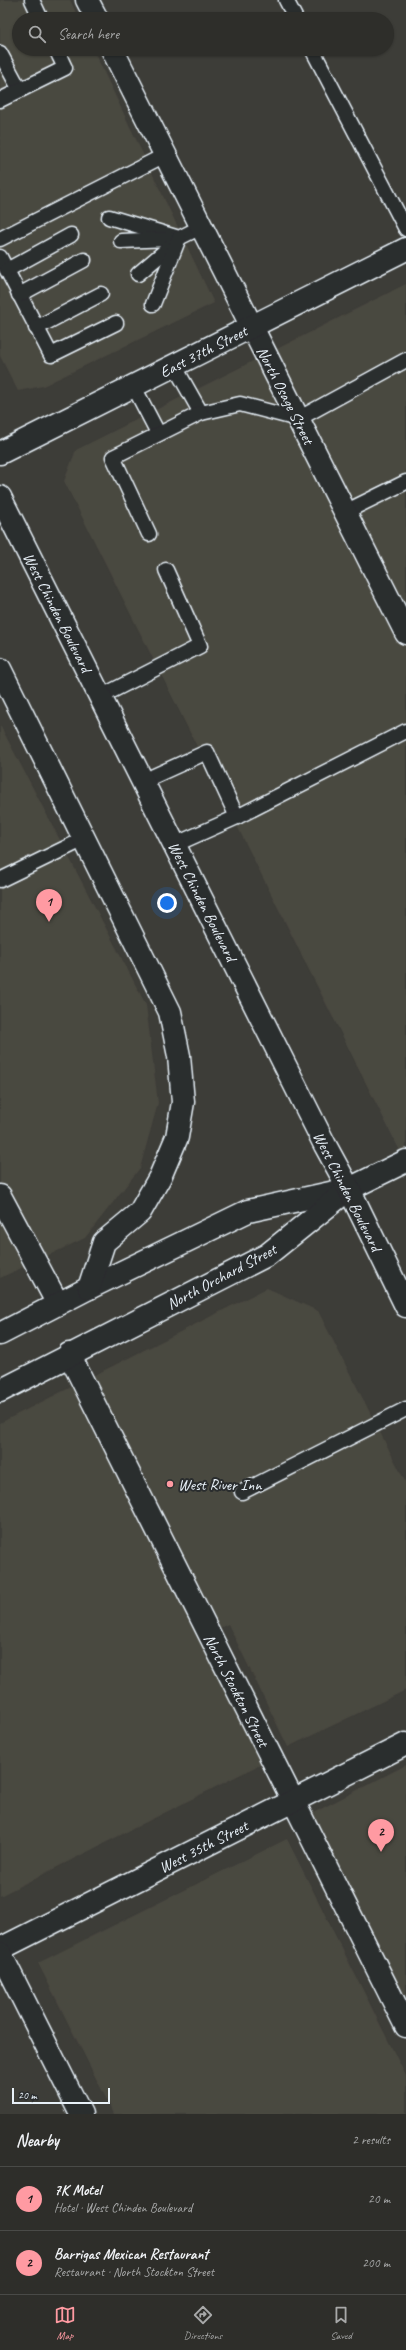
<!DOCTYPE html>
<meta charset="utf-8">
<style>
body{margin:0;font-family:Caveat,sans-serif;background:#3a3a36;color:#f1f3f6}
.scale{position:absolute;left:12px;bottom:10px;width:98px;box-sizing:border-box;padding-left:4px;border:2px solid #e8f1f8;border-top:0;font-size:11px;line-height:14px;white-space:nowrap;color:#e8f1f8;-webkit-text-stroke:3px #2a2d2e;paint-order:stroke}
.you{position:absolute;left:167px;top:903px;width:14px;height:14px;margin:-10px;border:3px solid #fff;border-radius:50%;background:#1a73e8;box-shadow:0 0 0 6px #1a73e833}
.badge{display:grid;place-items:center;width:26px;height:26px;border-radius:50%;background:#ff9aa2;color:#111;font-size:13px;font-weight:700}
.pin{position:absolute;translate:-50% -33px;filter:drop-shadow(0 1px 2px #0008)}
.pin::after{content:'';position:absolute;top:21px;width:14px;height:12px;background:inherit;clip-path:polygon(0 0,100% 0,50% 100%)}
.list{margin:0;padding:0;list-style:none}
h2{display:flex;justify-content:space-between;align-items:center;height:52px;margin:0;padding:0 16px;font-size:17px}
h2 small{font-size:13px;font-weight:400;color:#a7a8a8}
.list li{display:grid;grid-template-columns:26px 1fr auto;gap:12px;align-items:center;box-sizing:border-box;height:64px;padding:0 16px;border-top:1px solid #494a47}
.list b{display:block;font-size:15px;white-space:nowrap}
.list p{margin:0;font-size:13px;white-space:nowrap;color:#a7a8a8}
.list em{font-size:13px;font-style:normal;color:#a7a8a8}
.icon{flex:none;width:22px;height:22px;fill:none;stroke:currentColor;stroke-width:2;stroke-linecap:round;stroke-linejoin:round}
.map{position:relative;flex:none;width:406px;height:2114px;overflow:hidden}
.search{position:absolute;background:#2e2e2a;box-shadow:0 1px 3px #0004;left:12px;right:12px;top:12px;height:44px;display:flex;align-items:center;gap:10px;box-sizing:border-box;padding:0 14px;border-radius:22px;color:#a7a8a8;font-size:15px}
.sheet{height:180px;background:#2e2e2a}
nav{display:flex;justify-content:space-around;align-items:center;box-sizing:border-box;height:56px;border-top:1px solid #494a47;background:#2e2e2a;font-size:11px;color:#a7a8a8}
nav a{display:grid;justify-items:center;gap:2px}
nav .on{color:#ff9aa2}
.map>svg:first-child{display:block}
.built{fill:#4a4840}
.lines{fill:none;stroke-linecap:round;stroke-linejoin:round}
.service-casing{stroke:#e8f1f8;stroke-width:17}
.minor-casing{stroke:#e8f1f8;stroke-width:25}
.tertiary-casing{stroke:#e8f1f8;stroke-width:25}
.secondary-casing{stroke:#e8f1f8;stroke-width:25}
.primary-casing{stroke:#e8f1f8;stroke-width:25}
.service{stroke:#2a2d2e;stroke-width:14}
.minor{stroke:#2a2d2e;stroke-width:22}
.tertiary{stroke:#2a2d2e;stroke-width:22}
.secondary{stroke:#2a2d2e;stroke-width:22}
.primary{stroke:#2a2d2e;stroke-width:22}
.poi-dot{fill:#ff9aa2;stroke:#2a2d2e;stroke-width:1.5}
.labels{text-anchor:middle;stroke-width:4;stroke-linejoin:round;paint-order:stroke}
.street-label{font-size:16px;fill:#e8f1f8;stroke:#2a2d2e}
.poi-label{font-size:16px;fill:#e8f1f8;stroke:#2a2d2e;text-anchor:start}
</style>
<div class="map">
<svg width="406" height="2114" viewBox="0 0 406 2114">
<rect width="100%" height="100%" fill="#3d3d38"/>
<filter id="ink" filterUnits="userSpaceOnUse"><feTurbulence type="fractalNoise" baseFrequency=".025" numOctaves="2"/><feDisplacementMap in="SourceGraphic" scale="8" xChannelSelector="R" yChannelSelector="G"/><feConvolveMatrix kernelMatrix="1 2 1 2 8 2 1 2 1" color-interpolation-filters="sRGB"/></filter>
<g filter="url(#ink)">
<g class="built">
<path d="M 0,0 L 70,0 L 79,19 L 19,19 L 19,49 L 93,49 L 214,303 L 43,386 L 18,391 L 0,356 Z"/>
<path d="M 406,284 L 406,1163 L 64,481 L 76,450 Z"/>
<path d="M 0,725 L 146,1005 L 158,1103 L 140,1168 L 85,1238 L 0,1278 Z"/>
<path d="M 267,1288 L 318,1311 L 406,1483 L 406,1690 L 288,1747 L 228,1624 L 202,1637 L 265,1762 L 0,1896 L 0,1423 Z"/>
<path d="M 406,1765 L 406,1998 L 311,1814 Z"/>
<path d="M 287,1839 L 406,2076 L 406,2114 L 114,2114 L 38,1963 Z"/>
</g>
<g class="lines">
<g class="service-casing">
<g id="service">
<path d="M 32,0 L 41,19"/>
<path d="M 286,0 L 296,19"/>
<path d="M 312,49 L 406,229"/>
<path d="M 0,53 L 20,90"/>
<path d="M 0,100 L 65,68 L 56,49"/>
<path d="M 109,217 L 179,238 L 201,227"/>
<path d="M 0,239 L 165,155"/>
<path d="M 121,241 L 169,239"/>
<path d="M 0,257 L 51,355 L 116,323"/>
<path d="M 7,270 L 71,235"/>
<path d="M 138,274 L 178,240"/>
<path d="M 19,295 L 84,260"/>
<path d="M 153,304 L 179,238"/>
<path d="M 36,328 L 101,294"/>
<path d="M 174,365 L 201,413 L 240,404 L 298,419 L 406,360"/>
<path d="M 133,385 L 158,433"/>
<path d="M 345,512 L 406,482"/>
<path d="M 149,534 L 113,457 L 201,413"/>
<path d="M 100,697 L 200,646 L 166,570"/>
<path d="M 143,781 L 207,752 L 237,817"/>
<path d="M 174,845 L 237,817 L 406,731"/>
<path d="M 0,880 L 84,839"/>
<path d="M 242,1492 L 406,1409"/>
</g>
</g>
<g class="minor-casing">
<g id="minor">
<path d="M 87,0 L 97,19"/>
<path d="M 112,49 L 406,633"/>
<path d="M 349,1189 L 406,1161"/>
<path d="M 0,1196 L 58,1304"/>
<path d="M 69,1354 L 406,2026"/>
<path d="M 0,1949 L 406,1744"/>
<path d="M 0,1953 L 81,2114"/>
</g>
</g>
<g class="tertiary-casing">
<path id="tertiary" d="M 0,453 L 406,249"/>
</g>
<g class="secondary-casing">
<g id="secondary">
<path d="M 0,1334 L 89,1288 L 248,1211 L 344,1190"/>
<path d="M 0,1391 L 267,1255 L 349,1189"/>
</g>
</g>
<g class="primary-casing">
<g id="primary">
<path d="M 0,497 L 325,1145 L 349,1189 L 406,1306"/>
<path d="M 0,669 L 170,1012 L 179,1056 L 183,1102 L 177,1137 L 160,1177 L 140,1212 L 104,1242 L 89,1288"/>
</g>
</g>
<use href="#service" class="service"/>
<use href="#minor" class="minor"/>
<use href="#tertiary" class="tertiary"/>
<use href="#secondary" class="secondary"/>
<use href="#primary" class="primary"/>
</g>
</g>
<circle class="poi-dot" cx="170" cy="1484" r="4"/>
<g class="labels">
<g class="street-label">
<text transform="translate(203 351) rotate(-27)" y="6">East 37th Street</text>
<text transform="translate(286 395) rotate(63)" y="6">North Osage Street</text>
<text transform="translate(58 612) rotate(63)" y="6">West Chinden Boulevard</text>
<text transform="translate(203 901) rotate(63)" y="6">West Chinden Boulevard</text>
<text transform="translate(348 1191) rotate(63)" y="6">West Chinden Boulevard</text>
<text transform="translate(221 1276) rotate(-28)" y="6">North Orchard Street</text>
<text transform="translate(237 1690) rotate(63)" y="6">North Stockton Street</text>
<text transform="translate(203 1846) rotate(-27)" y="6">West 35th Street</text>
</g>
<g class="poi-label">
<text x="178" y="1490">West River Inn</text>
</g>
</g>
</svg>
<div class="scale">20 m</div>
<div class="you"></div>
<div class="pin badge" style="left:49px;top:922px">1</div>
<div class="pin badge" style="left:381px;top:1852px">2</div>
<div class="search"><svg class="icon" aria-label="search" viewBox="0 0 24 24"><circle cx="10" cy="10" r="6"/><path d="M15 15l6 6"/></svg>Search here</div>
</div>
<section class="sheet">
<h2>Nearby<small>2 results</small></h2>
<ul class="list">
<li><span class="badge">1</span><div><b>7K Motel</b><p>Hotel · West Chinden Boulevard</p></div><em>20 m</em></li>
<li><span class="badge">2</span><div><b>Barrigas Mexican Restaurant</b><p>Restaurant · North Stockton Street</p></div><em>200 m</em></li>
</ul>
</section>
<nav>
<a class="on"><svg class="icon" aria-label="map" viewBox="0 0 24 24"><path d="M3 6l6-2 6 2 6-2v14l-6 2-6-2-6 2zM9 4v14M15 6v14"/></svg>Map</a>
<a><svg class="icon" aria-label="directions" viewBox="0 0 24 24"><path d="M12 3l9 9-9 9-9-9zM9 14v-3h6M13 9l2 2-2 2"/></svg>Directions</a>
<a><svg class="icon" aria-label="saved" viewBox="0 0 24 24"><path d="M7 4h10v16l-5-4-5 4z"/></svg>Saved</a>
</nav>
